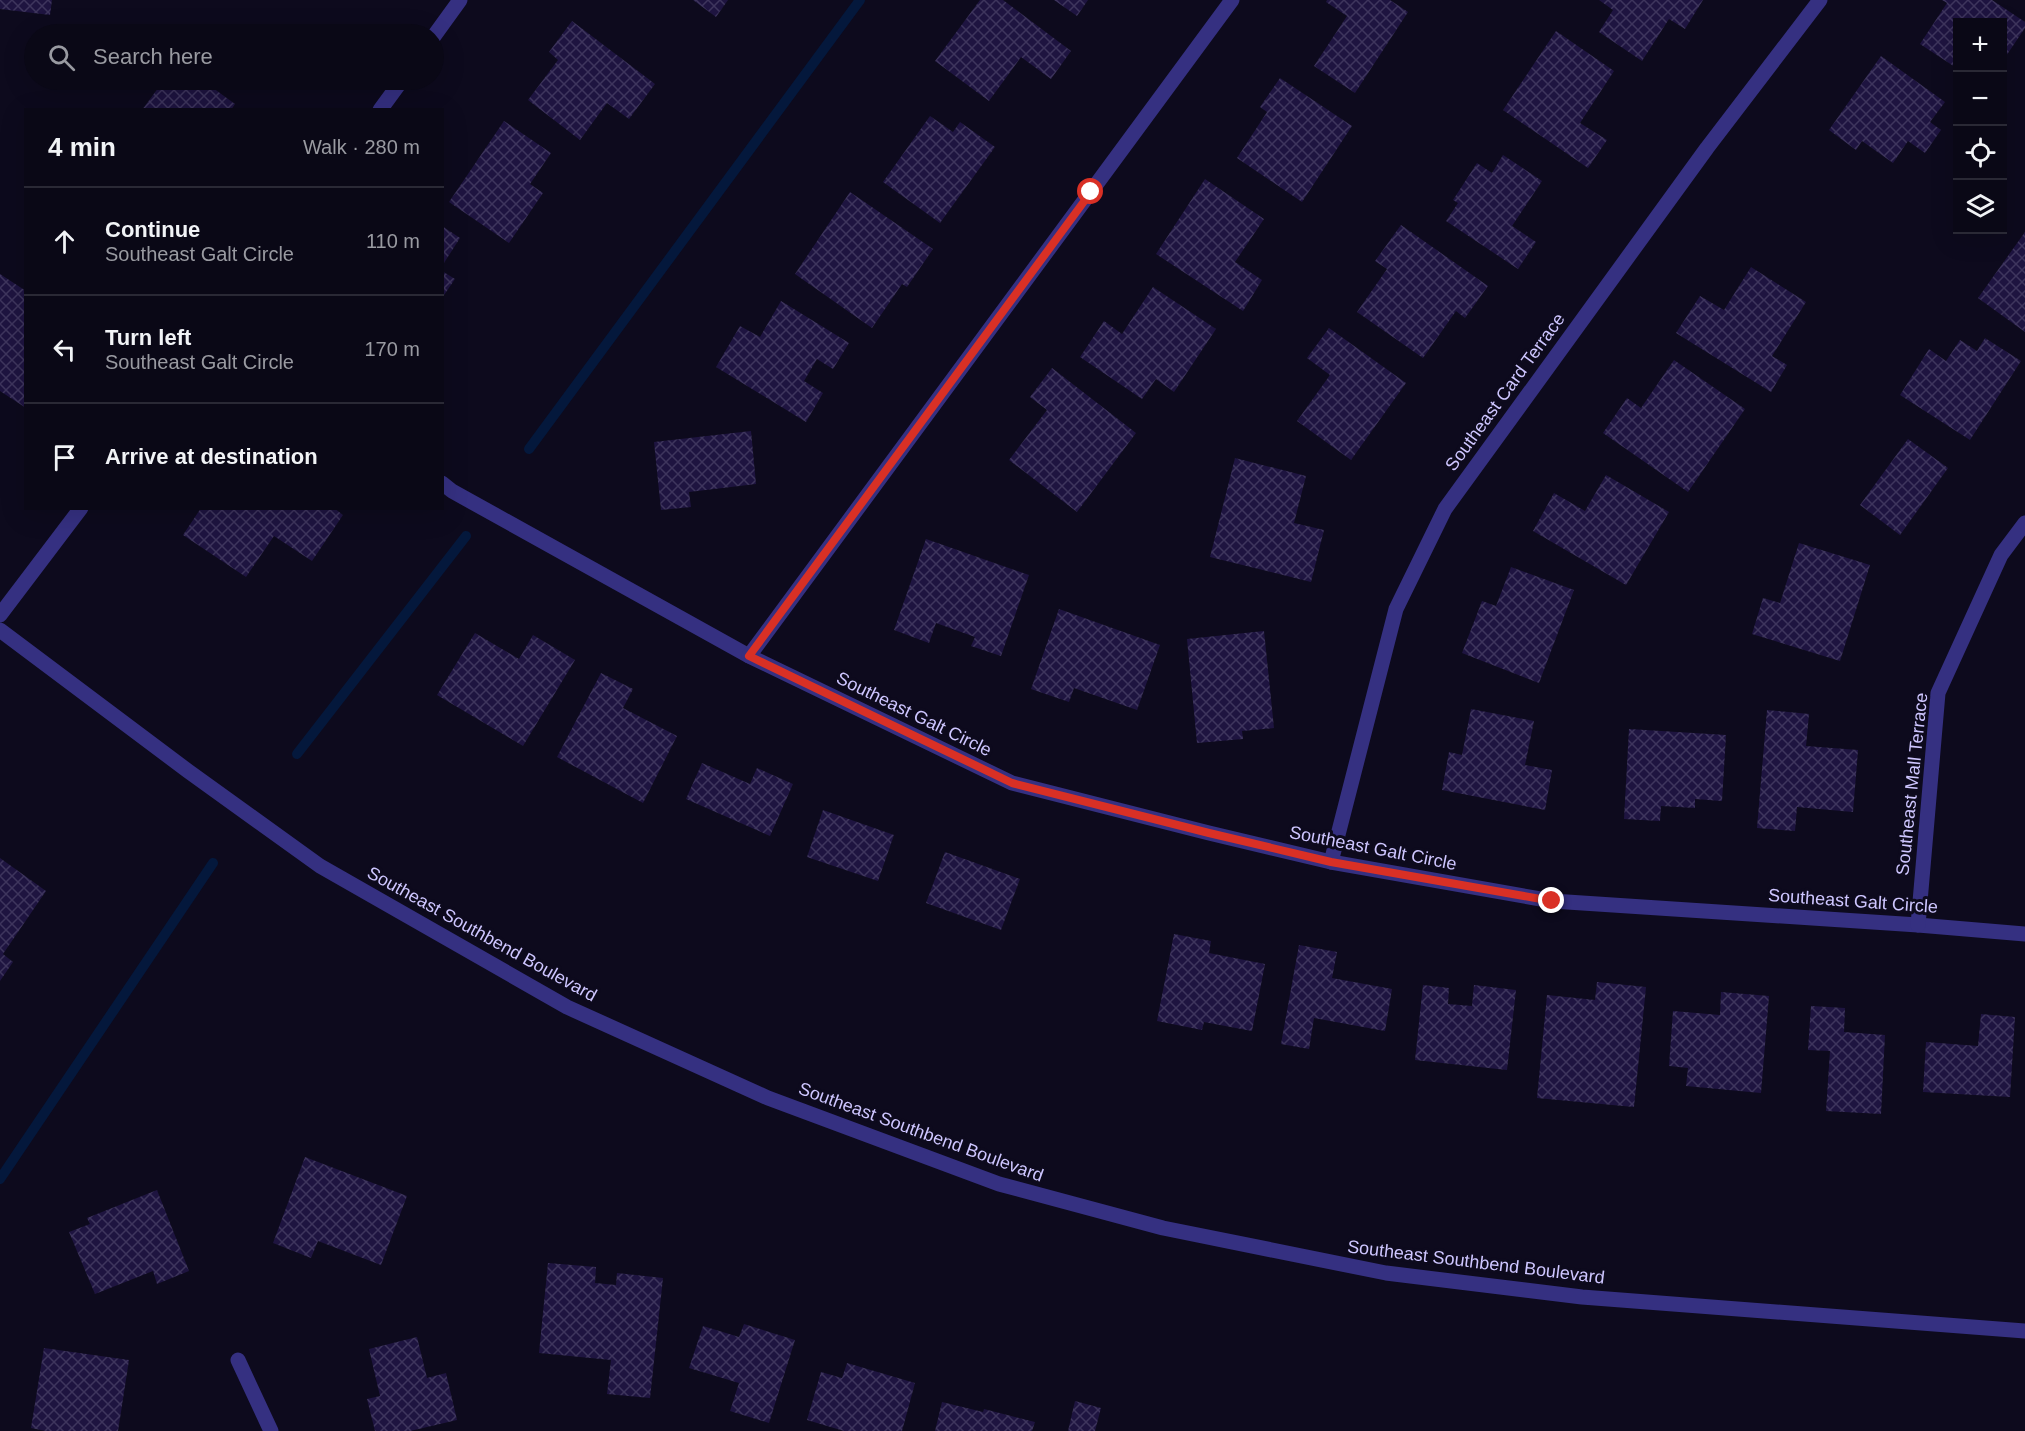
<!DOCTYPE html>
<meta charset="utf-8">
<style>
body{margin:0;font-family:Helvetica,sans-serif;background:#181623;color:#f1f3f6}
.controls{position:absolute;right:18px;top:18px;display:grid;overflow:hidden;border-radius:0px;box-shadow:0 6px 24px #0002}
.controls button{width:54px;height:54px;display:grid;place-items:center;padding:0;border:0;border-bottom:2px solid #2a2935;background:#0a0816;color:#f1f3f6;font:30px sans-serif}
.stop{position:absolute;width:18px;height:18px;margin:-14px;border:4px solid #d93025;border-radius:50%;background:#fff}
.stop.end{background:#d93025;border-color:#fff;box-shadow:0 2px 6px #0008}
.list{margin:0;padding:0;list-style:none}
h2{display:flex;justify-content:space-between;align-items:center;height:78px;margin:0;padding:0 24px;font-size:26px}
h2 small{font-size:20px;font-weight:400;color:#999aa1}
.list li{display:grid;grid-template-columns:39px 1fr auto;gap:18px;align-items:center;box-sizing:border-box;height:108px;padding:0 24px;border-top:2px solid #2a2935}
.list b{display:block;font-size:22px;white-space:nowrap}
.list p{margin:0;font-size:20px;white-space:nowrap;color:#999aa1}
.list em{font-size:20px;font-style:normal;color:#999aa1}
.icon{flex:none;width:33px;height:33px;fill:none;stroke:currentColor;stroke-width:2;stroke-linecap:round;stroke-linejoin:round}
.map{position:relative;flex:none;width:2025px;height:1431px;overflow:hidden}
.search{position:absolute;background:#0a0816;box-shadow:0 6px 24px #0002;left:24px;top:24px;width:420px;height:66px;display:flex;align-items:center;gap:15px;box-sizing:border-box;padding:0 21px;border-radius:33px;color:#999aa1;font-size:22px}
.panel{position:absolute;background:#0a0816;box-shadow:0 6px 24px #0002;left:24px;top:108px;width:420px;height:402px;border-radius:0px}
.map>svg:first-child{display:block}
.lines{fill:none;stroke-linecap:round;stroke-linejoin:round}
.stream{stroke:#04183c;stroke-width:10}
.building{fill:url(#building-cross-hatch)}
.minor{stroke:#353081;stroke-width:15}
.tertiary{stroke:#353081;stroke-width:15}
.route{stroke:#d93025;stroke-width:8}
.labels{text-anchor:middle;stroke-width:6;stroke-linejoin:round;paint-order:stroke}
.street-label{font-size:18px;fill:#cec6ff;stroke:#0d0a1d}
</style>
<div class="map">
<svg width="2025" height="1431" viewBox="0 0 2025 1431">
<defs>
<pattern id="building-cross-hatch" width="8" height="8" patternUnits="userSpaceOnUse" patternTransform="scale(1.5)"><rect width="8" height="8" fill="#1e1440"/><path d="M0 0l8 8M0 8l8-8" fill="none" stroke="#3e355d"/></pattern>
</defs>
<rect width="100%" height="100%" fill="#0d0a1d"/>
<g class="lines">
<g class="stream">
<path d="M 529,449 L 860,0"/>
<path d="M 297,754 L 466,536"/>
<path d="M 0,1179 L 213,863"/>
</g>
</g>
<g class="building">
<path d="M 0,0 L 52,0 L 50,15 L 0,9 Z"/>
<path d="M 693,0 L 728,0 L 716,17 Z"/>
<path d="M 980,0 L 1003,0 L 1071,51 L 1051,79 L 1021,57 L 989,101 L 935,61 Z"/>
<path d="M 1054,0 L 1088,0 L 1077,16 Z"/>
<path d="M 1327,0 L 1390,0 L 1408,12 L 1355,93 L 1314,66 L 1347,16 L 1326,2 Z"/>
<path d="M 1599,0 L 1703,0 L 1685,29 L 1669,19 L 1642,61 L 1599,32 L 1613,10 Z"/>
<path d="M 1942,0 L 1992,0 L 2025,22 L 2025,28 L 2002,62 L 2002,22 L 1958,22 L 1958,69 L 1920,44 L 1947,3 Z"/>
<path d="M 572,21 L 655,84 L 629,119 L 607,103 L 580,140 L 528,100 L 558,60 L 549,52 Z"/>
<path d="M 1556,31 L 1614,71 L 1580,123 L 1607,140 L 1588,168 L 1503,110 Z"/>
<path d="M 1881,56 L 1945,102 L 1930,122 L 1941,130 L 1925,153 L 1908,141 L 1893,163 L 1862,141 L 1856,150 L 1829,130 Z"/>
<path d="M 1280,78 L 1352,126 L 1302,202 L 1237,158 L 1267,112 L 1260,107 Z"/>
<path d="M 164,80 L 202,80 L 235,104 L 231,110 L 142,110 Z"/>
<path d="M 930,116 L 953,132 L 960,122 L 995,147 L 940,223 L 883,182 Z"/>
<path d="M 504,121 L 551,153 L 530,184 L 543,193 L 509,243 L 449,202 Z"/>
<path d="M 1503,155 L 1542,181 L 1512,226 L 1536,242 L 1518,269 L 1446,221 L 1458,203 L 1453,200 L 1477,163 L 1492,173 Z"/>
<path d="M 1205,179 L 1264,219 L 1235,262 L 1262,280 L 1243,311 L 1156,254 Z"/>
<path d="M 850,192 L 933,249 L 907,287 L 902,284 L 872,328 L 795,274 Z"/>
<path d="M 1401,225 L 1488,286 L 1465,318 L 1456,311 L 1423,358 L 1357,312 L 1387,269 L 1375,261 Z"/>
<path d="M 442,226 L 460,238 L 442,266 Z"/>
<path d="M 2025,232 L 2025,332 L 1978,298 Z"/>
<path d="M 1751,267 L 1806,302 L 1772,356 L 1787,365 L 1771,392 L 1676,333 L 1700,296 L 1724,310 Z"/>
<path d="M 442,271 L 455,279 L 442,298 Z"/>
<path d="M 0,274 L 26,291 L 26,408 L 0,391 Z"/>
<path d="M 1153,287 L 1216,329 L 1174,392 L 1156,379 L 1142,399 L 1080,357 L 1104,321 L 1122,334 Z"/>
<path d="M 781,301 L 849,343 L 833,369 L 817,359 L 804,381 L 823,393 L 806,422 L 716,367 L 740,326 L 760,337 Z"/>
<path d="M 1329,328 L 1406,383 L 1351,460 L 1297,421 L 1330,375 L 1307,358 Z"/>
<path d="M 1985,338 L 2021,361 L 1970,440 L 1900,395 L 1929,349 L 1946,361 L 1960,340 L 1977,351 Z"/>
<path d="M 1674,360 L 1745,409 L 1688,492 L 1603,433 L 1627,398 L 1641,408 Z"/>
<path d="M 1052,368 L 1136,433 L 1077,512 L 1009,460 L 1047,410 L 1030,397 Z"/>
<path d="M 751,431 L 756,484 L 689,492 L 691,507 L 661,510 L 654,442 Z"/>
<path d="M 1908,439 L 1948,468 L 1900,535 L 1860,505 Z"/>
<path d="M 1235,458 L 1306,476 L 1294,523 L 1324,530 L 1311,582 L 1210,557 Z"/>
<path d="M 1606,475 L 1669,512 L 1626,585 L 1533,531 L 1554,493 L 1585,511 Z"/>
<path d="M 201,508 L 334,508 L 343,515 L 312,561 L 274,536 L 246,577 L 183,535 Z"/>
<path d="M 926,539 L 1029,575 L 1001,656 L 971,646 L 975,637 L 936,623 L 929,643 L 894,630 Z"/>
<path d="M 1799,543 L 1870,565 L 1840,661 L 1752,634 L 1763,598 L 1780,603 Z"/>
<path d="M 1511,567 L 1574,590 L 1539,683 L 1462,653 L 1482,601 L 1496,606 Z"/>
<path d="M 1059,609 L 1160,645 L 1137,710 L 1074,688 L 1069,702 L 1031,689 Z"/>
<path d="M 1264,631 L 1274,728 L 1242,731 L 1243,739 L 1197,743 L 1187,639 Z"/>
<path d="M 475,633 L 519,659 L 533,635 L 575,660 L 523,746 L 437,695 Z"/>
<path d="M 601,673 L 633,689 L 623,708 L 677,736 L 643,803 L 557,757 Z"/>
<path d="M 1471,709 L 1534,721 L 1525,765 L 1552,770 L 1545,810 L 1442,790 L 1449,752 L 1462,755 Z"/>
<path d="M 1767,710 L 1809,714 L 1806,746 L 1858,750 L 1853,812 L 1797,807 L 1795,831 L 1757,828 Z"/>
<path d="M 1629,729 L 1726,735 L 1722,801 L 1695,799 L 1695,808 L 1661,806 L 1660,821 L 1624,819 Z"/>
<path d="M 702,763 L 750,784 L 757,768 L 793,784 L 770,836 L 686,799 Z"/>
<path d="M 823,810 L 894,835 L 878,881 L 807,857 Z"/>
<path d="M 945,852 L 1020,879 L 1001,930 L 926,903 Z"/>
<path d="M 0,858 L 46,891 L 3,954 L 13,962 L 0,981 Z"/>
<path d="M 1174,934 L 1211,941 L 1209,953 L 1265,964 L 1252,1031 L 1204,1022 L 1202,1030 L 1157,1021 Z"/>
<path d="M 1299,945 L 1337,952 L 1332,978 L 1392,989 L 1385,1031 L 1314,1018 L 1309,1049 L 1281,1044 Z"/>
<path d="M 1597,982 L 1646,987 L 1634,1107 L 1537,1098 L 1547,995 L 1595,1000 Z"/>
<path d="M 1423,985 L 1449,988 L 1448,1004 L 1472,1006 L 1474,985 L 1516,990 L 1507,1070 L 1415,1060 Z"/>
<path d="M 1721,992 L 1769,996 L 1761,1093 L 1686,1086 L 1688,1068 L 1669,1066 L 1673,1011 L 1720,1015 Z"/>
<path d="M 1811,1006 L 1845,1008 L 1844,1032 L 1885,1035 L 1881,1114 L 1826,1111 L 1830,1051 L 1808,1050 Z"/>
<path d="M 1981,1014 L 2015,1017 L 2010,1097 L 1923,1092 L 1926,1042 L 1978,1046 Z"/>
<path d="M 305,1157 L 407,1196 L 381,1265 L 318,1241 L 311,1258 L 273,1243 Z"/>
<path d="M 157,1190 L 189,1271 L 157,1284 L 153,1271 L 95,1294 L 69,1232 L 90,1224 L 87,1218 Z"/>
<path d="M 548,1263 L 596,1267 L 595,1283 L 616,1285 L 617,1273 L 663,1278 L 650,1398 L 607,1394 L 611,1360 L 539,1353 Z"/>
<path d="M 744,1324 L 795,1340 L 769,1423 L 730,1411 L 739,1383 L 689,1368 L 703,1326 L 739,1337 Z"/>
<path d="M 417,1337 L 427,1378 L 446,1373 L 457,1420 L 410,1431 L 375,1431 L 367,1399 L 380,1396 L 369,1349 Z"/>
<path d="M 44,1348 L 129,1360 L 118,1431 L 46,1431 L 31,1428 Z"/>
<path d="M 847,1363 L 915,1383 L 902,1431 L 844,1431 L 807,1420 L 821,1372 L 842,1378 Z"/>
<path d="M 1075,1401 L 1101,1408 L 1095,1431 L 1068,1431 Z"/>
<path d="M 942,1402 L 983,1412 L 984,1409 L 1035,1422 L 1032,1431 L 935,1431 Z"/>
</g>
<g class="lines">
<g class="minor">
<path d="M 434,36 L 460,0"/>
<path d="M 380,110 L 402,80"/>
<path d="M 442,483 L 452,491 L 749,656 L 1012,783 L 1209,833 L 1331,862 L 1552,901 L 1918,925 L 2025,934"/>
<path d="M 0,615 L 81,508"/>
<path d="M 749,656 L 1232,0"/>
<path d="M 1331,862 L 1396,609 L 1445,509 L 1707,148 L 1820,0"/>
<path d="M 1918,925 L 1938,693 L 2001,555 L 2025,523"/>
<path d="M 238,1360 L 271,1431"/>
</g>
<path class="tertiary" d="M 0,630 L 188,771 L 320,866 L 567,1007 L 768,1098 L 999,1184 L 1163,1228 L 1386,1273 L 1582,1297 L 2025,1331"/>
</g>
<g class="lines">
<path class="route" d="M 1091,192 L 749,656 L 1012,783 L 1209,833 L 1331,862 L 1552,901"/>
</g>
<g class="labels">
<g class="street-label">
<text transform="translate(1505 392) rotate(-54)" y="6">Southeast Card Terrace</text>
<text transform="translate(914 714) rotate(26)" y="6">Southeast Galt Circle</text>
<text transform="translate(1912 784) rotate(-84)" y="6">Southeast Mall Terrace</text>
<text transform="translate(1373 848) rotate(11)" y="6">Southeast Galt Circle</text>
<text transform="translate(1853 901) rotate(4)" y="6">Southeast Galt Circle</text>
<text transform="translate(482 934) rotate(29)" y="6">Southeast Southbend Boulevard</text>
<text transform="translate(921 1132) rotate(20)" y="6">Southeast Southbend Boulevard</text>
<text transform="translate(1476 1262) rotate(7)" y="6">Southeast Southbend Boulevard</text>
</g>
</g>
</svg>
<div class="controls">
<button>+</button>
<button>−</button>
<button><svg class="icon" aria-label="locate" viewBox="0 0 24 24"><circle cx="12" cy="12" r="6"/><path d="M12 2v4M12 18v4M2 12h4M18 12h4"/></svg></button>
<button><svg class="icon" aria-label="layers" viewBox="0 0 24 24"><path d="M12 4l9 5-9 5-9-5zM3 14l9 5 9-5"/></svg></button>
</div>
<div class="stop" style="left:1091px;top:192px"></div>
<div class="stop end" style="left:1552px;top:901px"></div>
<div class="search"><svg class="icon" aria-label="search" viewBox="0 0 24 24"><circle cx="10" cy="10" r="6"/><path d="M15 15l6 6"/></svg>Search here</div>
<section class="panel">
<h2>4 min<small>Walk · 280 m</small></h2>
<ul class="list">
<li><svg class="icon" aria-label="ahead" viewBox="0 0 24 24"><path d="M12 20V5M6 11l6-6 6 6"/></svg><div><b>Continue</b><p>Southeast Galt Circle</p></div><em>110 m</em></li>
<li><svg class="icon" aria-label="left" viewBox="0 0 24 24"><path d="M17 20v-9H6M10 6l-5 5 5 5"/></svg><div><b>Turn left</b><p>Southeast Galt Circle</p></div><em>170 m</em></li>
<li><svg class="icon" aria-label="arrive" viewBox="0 0 24 24"><path d="M6 21V4h12l-3 4 3 4H6"/></svg><div><b>Arrive at destination</b></div></li>
</ul>
</section>
</div>
